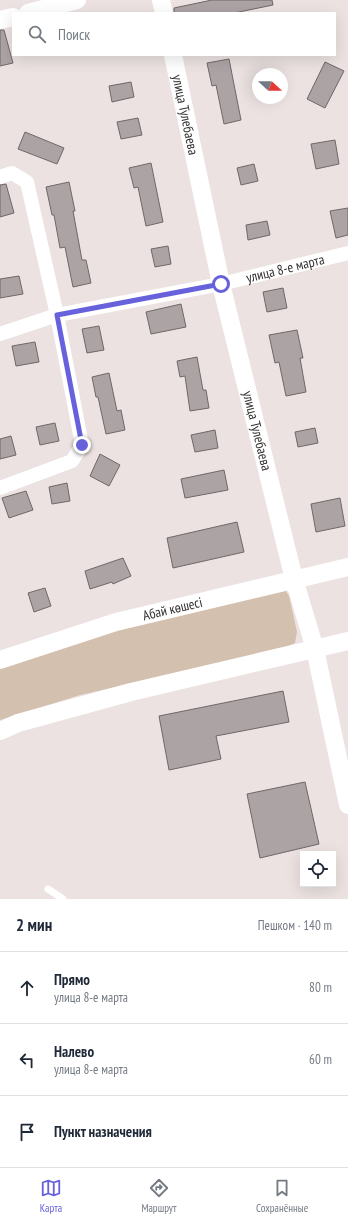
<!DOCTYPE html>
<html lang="ru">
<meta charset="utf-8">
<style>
body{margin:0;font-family:"PT Sans Narrow",sans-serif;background:#f6f6f7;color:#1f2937}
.controls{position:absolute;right:12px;bottom:12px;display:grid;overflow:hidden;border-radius:0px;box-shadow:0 4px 16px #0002}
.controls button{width:36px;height:36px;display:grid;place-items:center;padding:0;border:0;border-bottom:1px solid #e0e1e3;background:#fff;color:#1f2937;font:20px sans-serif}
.compass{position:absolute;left:252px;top:68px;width:36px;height:36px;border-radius:50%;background:#fff;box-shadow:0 4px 16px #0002;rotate:111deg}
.stop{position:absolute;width:12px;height:12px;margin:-9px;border:3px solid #6762dc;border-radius:50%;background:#fff}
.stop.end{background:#6762dc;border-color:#fff;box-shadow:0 1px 4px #0008}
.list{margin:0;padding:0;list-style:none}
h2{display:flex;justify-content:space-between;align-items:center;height:52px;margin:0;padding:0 16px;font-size:17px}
h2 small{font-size:13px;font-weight:400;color:#747a83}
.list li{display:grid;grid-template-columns:26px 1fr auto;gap:12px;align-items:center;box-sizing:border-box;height:72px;padding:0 16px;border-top:1px solid #e0e1e3}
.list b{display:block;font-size:15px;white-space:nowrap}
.list p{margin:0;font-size:13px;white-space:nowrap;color:#747a83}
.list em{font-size:13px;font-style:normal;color:#747a83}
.icon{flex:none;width:22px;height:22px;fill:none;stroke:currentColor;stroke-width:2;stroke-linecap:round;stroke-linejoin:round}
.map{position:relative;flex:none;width:348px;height:899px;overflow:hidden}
.search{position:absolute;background:#fff;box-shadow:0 4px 16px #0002;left:12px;right:12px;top:12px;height:44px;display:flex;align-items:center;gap:10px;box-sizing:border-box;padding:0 14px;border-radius:0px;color:#747a83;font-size:15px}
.sheet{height:268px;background:#fff}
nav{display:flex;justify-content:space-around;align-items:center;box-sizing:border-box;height:56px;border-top:1px solid #e0e1e3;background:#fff;font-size:11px;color:#747a83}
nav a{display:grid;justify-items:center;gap:2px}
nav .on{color:#6762dc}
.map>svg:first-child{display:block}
.green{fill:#d4c0ae}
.building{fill:#aca3a5;stroke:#706769}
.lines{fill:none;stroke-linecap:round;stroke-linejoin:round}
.service{stroke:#fff;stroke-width:7}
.minor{stroke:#fff;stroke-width:14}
.tertiary{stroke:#fff;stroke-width:18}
.route{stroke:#6762dc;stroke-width:5}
.labels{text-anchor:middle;stroke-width:3;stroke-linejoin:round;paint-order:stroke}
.street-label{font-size:14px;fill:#33302f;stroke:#fff}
</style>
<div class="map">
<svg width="348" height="899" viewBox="0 0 348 899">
<rect width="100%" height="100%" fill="#ebe2e1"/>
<path class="green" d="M 285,590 L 289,596 L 297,632 L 295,643 L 282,649 L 80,695 L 0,720 L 0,668 L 142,619 Z"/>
<g class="building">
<path d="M 212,0 L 272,0 L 273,5 L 234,13 L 174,13 L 174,8 Z"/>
<path d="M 0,30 L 4,30 L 13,63 L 0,66 Z"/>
<path d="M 229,59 L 241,120 L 224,124 L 216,85 L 212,86 L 207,63 Z"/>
<path d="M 325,62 L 344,71 L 325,108 L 307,99 Z"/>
<path d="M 131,82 L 134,97 L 112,102 L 109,86 Z"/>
<path d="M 138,118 L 142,135 L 121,139 L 117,122 Z"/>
<path d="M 25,132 L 64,148 L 57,164 L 18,149 Z"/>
<path d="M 335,140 L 339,164 L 316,169 L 311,144 Z"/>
<path d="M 151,163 L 163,222 L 146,226 L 138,187 L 134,188 L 129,168 Z"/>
<path d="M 254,164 L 258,181 L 241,185 L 237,168 Z"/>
<path d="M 69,182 L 75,211 L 73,211 L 82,260 L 86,260 L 91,283 L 73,287 L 65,247 L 60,248 L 54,215 L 52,215 L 46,187 Z"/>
<path d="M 6,184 L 14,213 L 0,217 L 0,185 Z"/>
<path d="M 348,208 L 348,235 L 336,238 L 330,211 Z"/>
<path d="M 267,221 L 270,235 L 248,240 L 246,225 Z"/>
<path d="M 168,246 L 171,264 L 155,267 L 151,249 Z"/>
<path d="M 19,276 L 23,294 L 0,298 L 0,279 Z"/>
<path d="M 283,288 L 287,308 L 267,312 L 263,292 Z"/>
<path d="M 181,304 L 186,327 L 151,334 L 146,312 Z"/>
<path d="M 99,326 L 104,350 L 87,353 L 82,329 Z"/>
<path d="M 297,330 L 303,358 L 300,358 L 306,392 L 286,396 L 279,362 L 275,363 L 269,335 Z"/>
<path d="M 35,342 L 39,362 L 16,366 L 12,346 Z"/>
<path d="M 197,357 L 203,390 L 206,390 L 209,408 L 190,411 L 185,376 L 180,377 L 177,361 Z"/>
<path d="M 109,373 L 117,411 L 121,410 L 125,430 L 106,434 L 98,397 L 96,397 L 92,377 Z"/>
<path d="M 55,423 L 59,441 L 40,445 L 36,427 Z"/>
<path d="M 315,428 L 318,443 L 298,447 L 295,432 Z"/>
<path d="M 215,430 L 218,448 L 195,452 L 191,435 Z"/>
<path d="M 11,436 L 16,455 L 0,459 L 0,439 Z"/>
<path d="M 100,454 L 120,465 L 109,486 L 90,476 Z"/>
<path d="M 224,470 L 228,490 L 185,498 L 181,479 Z"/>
<path d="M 67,483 L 70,501 L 52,504 L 49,487 Z"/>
<path d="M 26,491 L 33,510 L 9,518 L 2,498 Z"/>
<path d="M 340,498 L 345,526 L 316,532 L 311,504 Z"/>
<path d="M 237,522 L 244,552 L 173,568 L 167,538 Z"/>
<path d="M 123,558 L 131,576 L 113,584 L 112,582 L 90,589 L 85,571 Z"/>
<path d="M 45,588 L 51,606 L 34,612 L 28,593 Z"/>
<path d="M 283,691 L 289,722 L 216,736 L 221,759 L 169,770 L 159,716 Z"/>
<path d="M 305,782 L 319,844 L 260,858 L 247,794 Z"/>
</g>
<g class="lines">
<path class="service" d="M 48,889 L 63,899"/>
<g class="minor">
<path d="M 0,177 L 12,173 L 27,182 L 57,315 L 82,445 L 72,461 L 0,488"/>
<path id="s1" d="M 0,334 L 57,315 L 221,284 L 348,253"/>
</g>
<g class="tertiary">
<path d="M 161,0 L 164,13"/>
<path d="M 28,13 L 77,0"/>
<path d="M 0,20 L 13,17"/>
<path id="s2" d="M 173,55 L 221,284 L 294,579 L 315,649 L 348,805"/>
<path id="s3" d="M 0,660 L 116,622 L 348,567"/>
<path d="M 0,731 L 18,723 L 131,692 L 348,641"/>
</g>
</g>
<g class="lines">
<path class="route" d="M 82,445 L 57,315 L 221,284"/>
</g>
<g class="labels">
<g class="street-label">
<text dy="5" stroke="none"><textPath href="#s2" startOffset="61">улица Тулебаева</textPath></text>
<text dy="5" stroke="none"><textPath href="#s1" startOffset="293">улица 8-е марта</textPath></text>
<text dy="5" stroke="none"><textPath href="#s2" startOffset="385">улица Тулебаева</textPath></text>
<text dy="5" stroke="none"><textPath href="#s3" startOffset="180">Абай көшесі</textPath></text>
</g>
</g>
</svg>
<div class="controls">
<button><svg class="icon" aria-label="locate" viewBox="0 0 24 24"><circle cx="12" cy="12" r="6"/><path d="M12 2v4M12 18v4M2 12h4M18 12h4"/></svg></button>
</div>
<svg class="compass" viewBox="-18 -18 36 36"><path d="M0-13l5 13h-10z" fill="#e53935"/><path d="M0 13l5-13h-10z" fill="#747a83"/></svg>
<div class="stop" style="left:221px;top:284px"></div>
<div class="stop end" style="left:82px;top:445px"></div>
<div class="search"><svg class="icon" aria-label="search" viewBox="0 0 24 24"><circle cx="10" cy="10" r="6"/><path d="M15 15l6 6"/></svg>Поиск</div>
</div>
<section class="sheet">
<h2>2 мин<small>Пешком · 140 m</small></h2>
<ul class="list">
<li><svg class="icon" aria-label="ahead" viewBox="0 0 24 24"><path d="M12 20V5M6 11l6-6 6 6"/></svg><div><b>Прямо</b><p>улица 8-е марта</p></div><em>80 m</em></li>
<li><svg class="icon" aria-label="left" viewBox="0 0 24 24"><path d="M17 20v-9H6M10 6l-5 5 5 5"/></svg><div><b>Налево</b><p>улица 8-е марта</p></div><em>60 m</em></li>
<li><svg class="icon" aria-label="arrive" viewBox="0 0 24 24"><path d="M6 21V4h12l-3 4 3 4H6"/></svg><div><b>Пункт назначения</b></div></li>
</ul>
</section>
<nav>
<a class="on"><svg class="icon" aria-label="map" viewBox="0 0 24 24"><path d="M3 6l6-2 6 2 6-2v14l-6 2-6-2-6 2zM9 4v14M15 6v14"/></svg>Карта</a>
<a><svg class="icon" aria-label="directions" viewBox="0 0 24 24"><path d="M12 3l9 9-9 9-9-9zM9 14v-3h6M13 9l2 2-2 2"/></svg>Маршрут</a>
<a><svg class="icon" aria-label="saved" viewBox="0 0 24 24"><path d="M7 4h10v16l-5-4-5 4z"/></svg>Сохранённые</a>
</nav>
